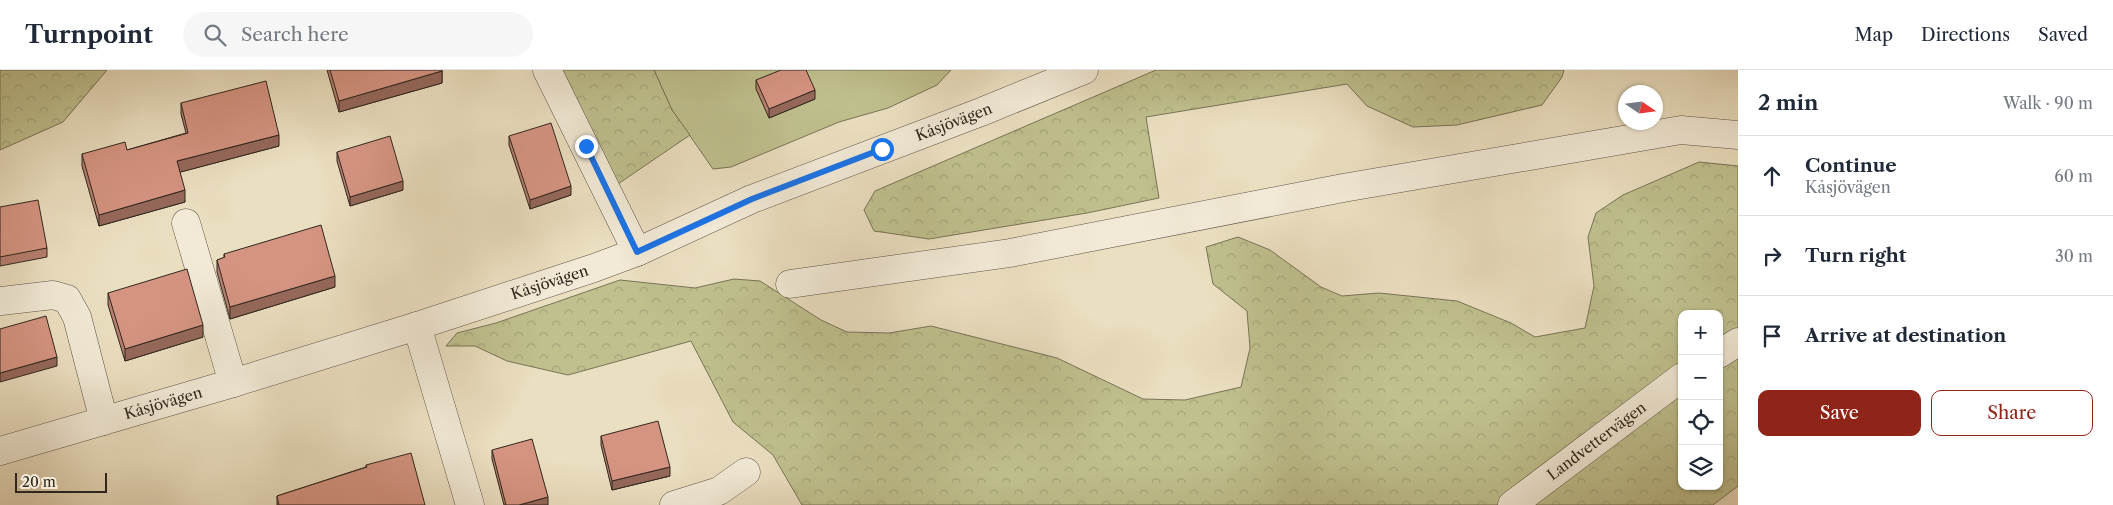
<!DOCTYPE html>
<meta charset="utf-8">
<style>
body{margin:0;font-family:"Libre Caslon Text",serif;background:#f6f6f7;color:#1f2937}
.controls{position:absolute;right:15px;bottom:15px;display:grid;overflow:hidden;border-radius:10px;box-shadow:0 1px 4px #0004}
.controls button{width:45px;height:45px;display:grid;place-items:center;padding:0;border:0;border-bottom:1px solid #e0e1e3;background:#fff;color:#1f2937;font:25px sans-serif}
.compass{position:absolute;left:1618px;top:15px;width:45px;height:45px;border-radius:50%;background:#fff;box-shadow:0 1px 4px #0004;rotate:103deg}
.scale{position:absolute;left:15px;bottom:12px;width:92px;box-sizing:border-box;padding-left:5px;border:2px solid #30271e;border-top:0;font-size:14px;line-height:18px;white-space:nowrap;color:#30271e;-webkit-text-stroke:4px #f2ead7;paint-order:stroke}
.stop{position:absolute;width:15px;height:15px;margin:-11px;border:4px solid #1a73e8;border-radius:50%;background:#fff}
.stop.end{background:#1a73e8;border-color:#fff;box-shadow:0 1px 5px #0008}
.list{margin:0;padding:0;list-style:none}
h2{display:flex;justify-content:space-between;align-items:center;height:65px;margin:0;padding:0 20px;font-size:21px}
h2 small{font-size:16px;font-weight:400;color:#747a83}
.list li{display:grid;grid-template-columns:32px 1fr auto;gap:15px;align-items:center;box-sizing:border-box;height:80px;padding:0 20px;border-top:1px solid #e0e1e3}
.list b{display:block;font-size:19px;white-space:nowrap}
.list p{margin:0;font-size:16px;white-space:nowrap;color:#747a83}
.list em{font-size:16px;font-style:normal;color:#747a83}
.actions{display:flex;gap:10px;padding:15px 20px}
.actions a{flex:1;padding:11px 0;border:1px solid #8f2418;border-radius:10px;text-align:center;font-size:18px;color:#8f2418}
.actions .main{background:#8f2418;color:#fff}
.icon{flex:none;width:28px;height:28px;fill:none;stroke:currentColor;stroke-width:2;stroke-linecap:round;stroke-linejoin:round}
.map{position:relative;flex:none;width:1738px;height:435px;overflow:hidden}
header{display:flex;align-items:center;gap:30px;box-sizing:border-box;height:70px;padding:0 25px;background:#fff;border-bottom:1px solid #e0e1e3}
header strong{font-size:24px}
nav{display:flex;gap:28px;margin-inline-start:auto;font-size:18px}
.search{width:350px;height:45px;background:#f6f6f7;display:flex;align-items:center;gap:12px;box-sizing:border-box;padding:0 18px;border-radius:28px;color:#747a83;font-size:19px}
main{display:flex}
aside{flex:1;background:#fff}
.map>svg:first-child{display:block}
.grass{fill:#bfc08e;stroke:#787456}
.forest{fill:url(#forest-crowns);stroke:#787456;fill-rule:evenodd}
.lines{fill:none;stroke-linecap:round;stroke-linejoin:round}
.minor-casing{stroke:#5f5547;stroke-width:29}
.minor{stroke:#f2ead7;stroke-width:28}
.wall{fill:#b77f70;stroke:#30271e}
.shaded-wall{fill:#95685b;stroke:#30271e}
.building{fill:#d59482;stroke:#30271e}
.route{stroke:#1a73e8;stroke-width:6}
.labels{text-anchor:middle;stroke-width:4;stroke-linejoin:round;paint-order:stroke}
.street-label{font-size:15px;fill:#30271e;stroke:#f2ead7}
</style>
<header>
<strong>Turnpoint</strong>
<div class="search"><svg class="icon" aria-label="search" viewBox="0 0 24 24"><circle cx="10" cy="10" r="6"/><path d="M15 15l6 6"/></svg>Search here</div>
<nav><a>Map</a><a>Directions</a><a>Saved</a></nav>
</header>
<main>
<div class="map">
<svg width="1738" height="435" viewBox="0 0 1738 435">
<defs>
<pattern id="forest-crowns" width="20" height="18" patternUnits="userSpaceOnUse" patternTransform="scale(1.25)"><rect width="20" height="18" fill="#bfc08e"/><path d="M2 6a3 3 0 1 1 6 0M12 15a3 3 0 1 1 6 0" fill="none" stroke="#a4a57a"/></pattern>
</defs>
<rect width="100%" height="100%" fill="#ebdfc1"/>
<filter id="stains"><feTurbulence type="fractalNoise" baseFrequency=".004" numOctaves="4"/><feColorMatrix values="0 0 0 0 .2 0 0 0 0 .09 0 0 0 0 .02 0 0 0 .5 -.17"/></filter>
<radialGradient id="worn" r=".72"><stop offset=".6" stop-color="#630" stop-opacity="0"/><stop offset="1" stop-color="#630" stop-opacity=".3"/></radialGradient>
<path class="grass" d="M 654,0 L 951,0 L 937,15 L 888,38 L 839,52 L 731,97 L 713,99 L 672,40 Z"/>
<g class="forest">
<path d="M 0,0 L 107,0 L 63,52 L 0,80 Z"/>
<path d="M 557,0 L 654,0 L 672,40 L 690,65 L 615,116 Z"/>
<path d="M 1156,0 L 1564,0 L 1562,7 L 1542,35 L 1457,55 L 1413,57 L 1367,36 L 1347,14 L 1146,47 L 1159,128 L 1087,143 L 929,169 L 874,161 L 864,140 L 875,121 Z"/>
<path d="M 1699,92 L 1738,96 L 1738,416 L 1713,435 L 802,435 L 773,385 L 733,352 L 691,271 L 568,305 L 507,291 L 475,276 L 446,276 L 457,263 L 496,253 L 620,210 L 695,218 L 734,209 L 760,211 L 821,250 L 847,262 L 889,263 L 931,256 L 1057,288 L 1143,329 L 1185,330 L 1241,317 L 1250,278 L 1247,241 L 1213,214 L 1206,177 L 1238,167 L 1270,180 L 1321,217 L 1342,226 L 1379,223 L 1457,231 L 1511,253 L 1535,267 L 1585,258 L 1594,216 L 1588,167 L 1596,143 L 1623,125 ZM 1682,244 L 1719,244 L 1719,416 L 1682,416 Z"/>
</g>
<g class="lines">
<g class="minor-casing">
<g id="minor">
<path d="M 547,0 L 637,182"/>
<path d="M 186,153 L 233,313"/>
<path d="M 790,214 L 1010,183 L 1343,118 L 1681,60 L 1738,65"/>
<path d="M 1,231 L 53,225 L 67,229 L 77,247 L 104,351"/>
<path d="M 417,256 L 470,435"/>
<path d="M 1719,284 L 1738,272"/>
<path id="s1" d="M 0,381 L 233,313 L 417,256 L 594,198 L 637,182 L 752,129 L 981,42 L 1084,0"/>
<path d="M 674,435 L 719,421 L 746,402"/>
<path id="s2" d="M 1512,435 L 1682,307"/>
</g>
</g>
<use href="#minor" class="minor"/>
</g>
<g class="wall">
<path d="M 327,0 L 442,0 L 442,13 L 339,42 Z"/>
<path d="M 756,10 L 815,29 L 769,48 L 756,19 Z"/>
<path d="M 181,33 L 279,76 L 180,102 L 185,132 L 99,156 L 82,96 L 82,84 L 127,80 L 186,63 L 181,44 Z"/>
<path d="M 509,66 L 571,125 L 530,139 L 509,75 Z"/>
<path d="M 337,82 L 403,120 L 350,136 L 337,91 Z"/>
<path d="M 0,137 L 47,178 L 47,187 L 0,196 Z"/>
<path d="M 224,184 L 335,217 L 230,249 L 217,202 L 217,190 L 224,188 Z"/>
<path d="M 108,223 L 203,267 L 125,291 L 108,235 Z"/>
<path d="M 601,366 L 670,406 L 612,420 L 601,375 Z"/>
<path d="M 492,380 L 548,435 L 504,435 L 492,389 Z"/>
<path d="M 366,395 L 425,435 L 277,435 L 277,426 L 366,397 Z"/>
</g>
<g class="shaded-wall">
<path d="M 442,1 L 442,13 L 339,42 L 339,31 Z"/>
<path d="M 815,20 L 815,29 L 769,48 L 769,39 Z"/>
<path d="M 279,65 L 279,76 L 177,103 L 177,91 Z"/>
<path d="M 403,111 L 403,120 L 350,136 L 350,127 Z"/>
<path d="M 571,116 L 571,125 L 530,139 L 530,130 Z"/>
<path d="M 185,120 L 185,132 L 99,156 L 99,145 Z"/>
<path d="M 335,206 L 335,217 L 230,249 L 230,237 Z"/>
<path d="M 203,255 L 203,267 L 125,291 L 125,279 Z"/>
<path d="M 57,287 L 57,296 L 0,312 L 0,303 Z"/>
<path d="M 670,397 L 670,406 L 612,420 L 612,411 Z"/>
<path d="M 548,427 L 548,435 L 519,435 Z"/>
</g>
<g class="building">
<path d="M 330,0 L 442,0 L 442,1 L 339,31 Z"/>
<path d="M 781,0 L 806,0 L 815,20 L 769,39 L 756,10 Z"/>
<path d="M 266,11 L 279,65 L 177,91 L 185,120 L 99,145 L 82,84 L 125,72 L 127,80 L 188,63 L 181,33 Z"/>
<path d="M 551,53 L 571,116 L 530,130 L 509,66 Z"/>
<path d="M 390,66 L 403,111 L 350,127 L 337,82 Z"/>
<path d="M 38,130 L 47,178 L 0,187 L 0,137 Z"/>
<path d="M 321,155 L 335,206 L 230,237 L 217,190 L 225,187 L 224,184 Z"/>
<path d="M 187,199 L 203,255 L 125,279 L 108,223 Z"/>
<path d="M 46,246 L 57,287 L 0,303 L 0,259 Z"/>
<path d="M 658,351 L 670,397 L 612,411 L 601,366 Z"/>
<path d="M 532,369 L 548,427 L 519,435 L 506,435 L 492,380 Z"/>
<path d="M 411,383 L 425,435 L 279,435 L 277,426 L 367,397 L 366,395 Z"/>
</g>
<g class="lines">
<path class="route" d="M 586,76 L 637,182 L 752,129 L 882,79"/>
</g>
<g class="labels">
<g class="street-label">
<text dy="5" stroke="none"><textPath href="#s1" startOffset="1010">Kåsjövägen</textPath></text>
<text dy="5" stroke="none"><textPath href="#s1" startOffset="575">Kåsjövägen</textPath></text>
<text dy="5" stroke="none"><textPath href="#s1" startOffset="170">Kåsjövägen</textPath></text>
<text dy="5" stroke="none"><textPath href="#s2" startOffset="106">Landvettervägen</textPath></text>
</g>
</g>
<rect width="100%" height="100%" filter="url(#stains)"/>
<rect width="100%" height="100%" fill="url(#worn)"/>
</svg>
<div class="controls">
<button>+</button>
<button>−</button>
<button><svg class="icon" aria-label="locate" viewBox="0 0 24 24"><circle cx="12" cy="12" r="6"/><path d="M12 2v4M12 18v4M2 12h4M18 12h4"/></svg></button>
<button><svg class="icon" aria-label="layers" viewBox="0 0 24 24"><path d="M12 4l9 5-9 5-9-5zM3 14l9 5 9-5"/></svg></button>
</div>
<svg class="compass" viewBox="-18 -18 36 36"><path d="M0-13l5 13h-10z" fill="#e53935"/><path d="M0 13l5-13h-10z" fill="#747a83"/></svg>
<div class="scale">20 m</div>
<div class="stop" style="left:882px;top:79px"></div>
<div class="stop end" style="left:586px;top:76px"></div>
</div>
<aside>
<h2>2 min<small>Walk · 90 m</small></h2>
<ul class="list">
<li><svg class="icon" aria-label="ahead" viewBox="0 0 24 24"><path d="M12 20V5M6 11l6-6 6 6"/></svg><div><b>Continue</b><p>Kåsjövägen</p></div><em>60 m</em></li>
<li><svg class="icon" aria-label="right" viewBox="0 0 24 24"><path d="M7 20v-9h11M14 6l5 5-5 5"/></svg><div><b>Turn right</b></div><em>30 m</em></li>
<li><svg class="icon" aria-label="arrive" viewBox="0 0 24 24"><path d="M6 21V4h12l-3 4 3 4H6"/></svg><div><b>Arrive at destination</b></div></li>
</ul>
<div class="actions"><a class="main">Save</a><a>Share</a></div>
</aside>
</main>
